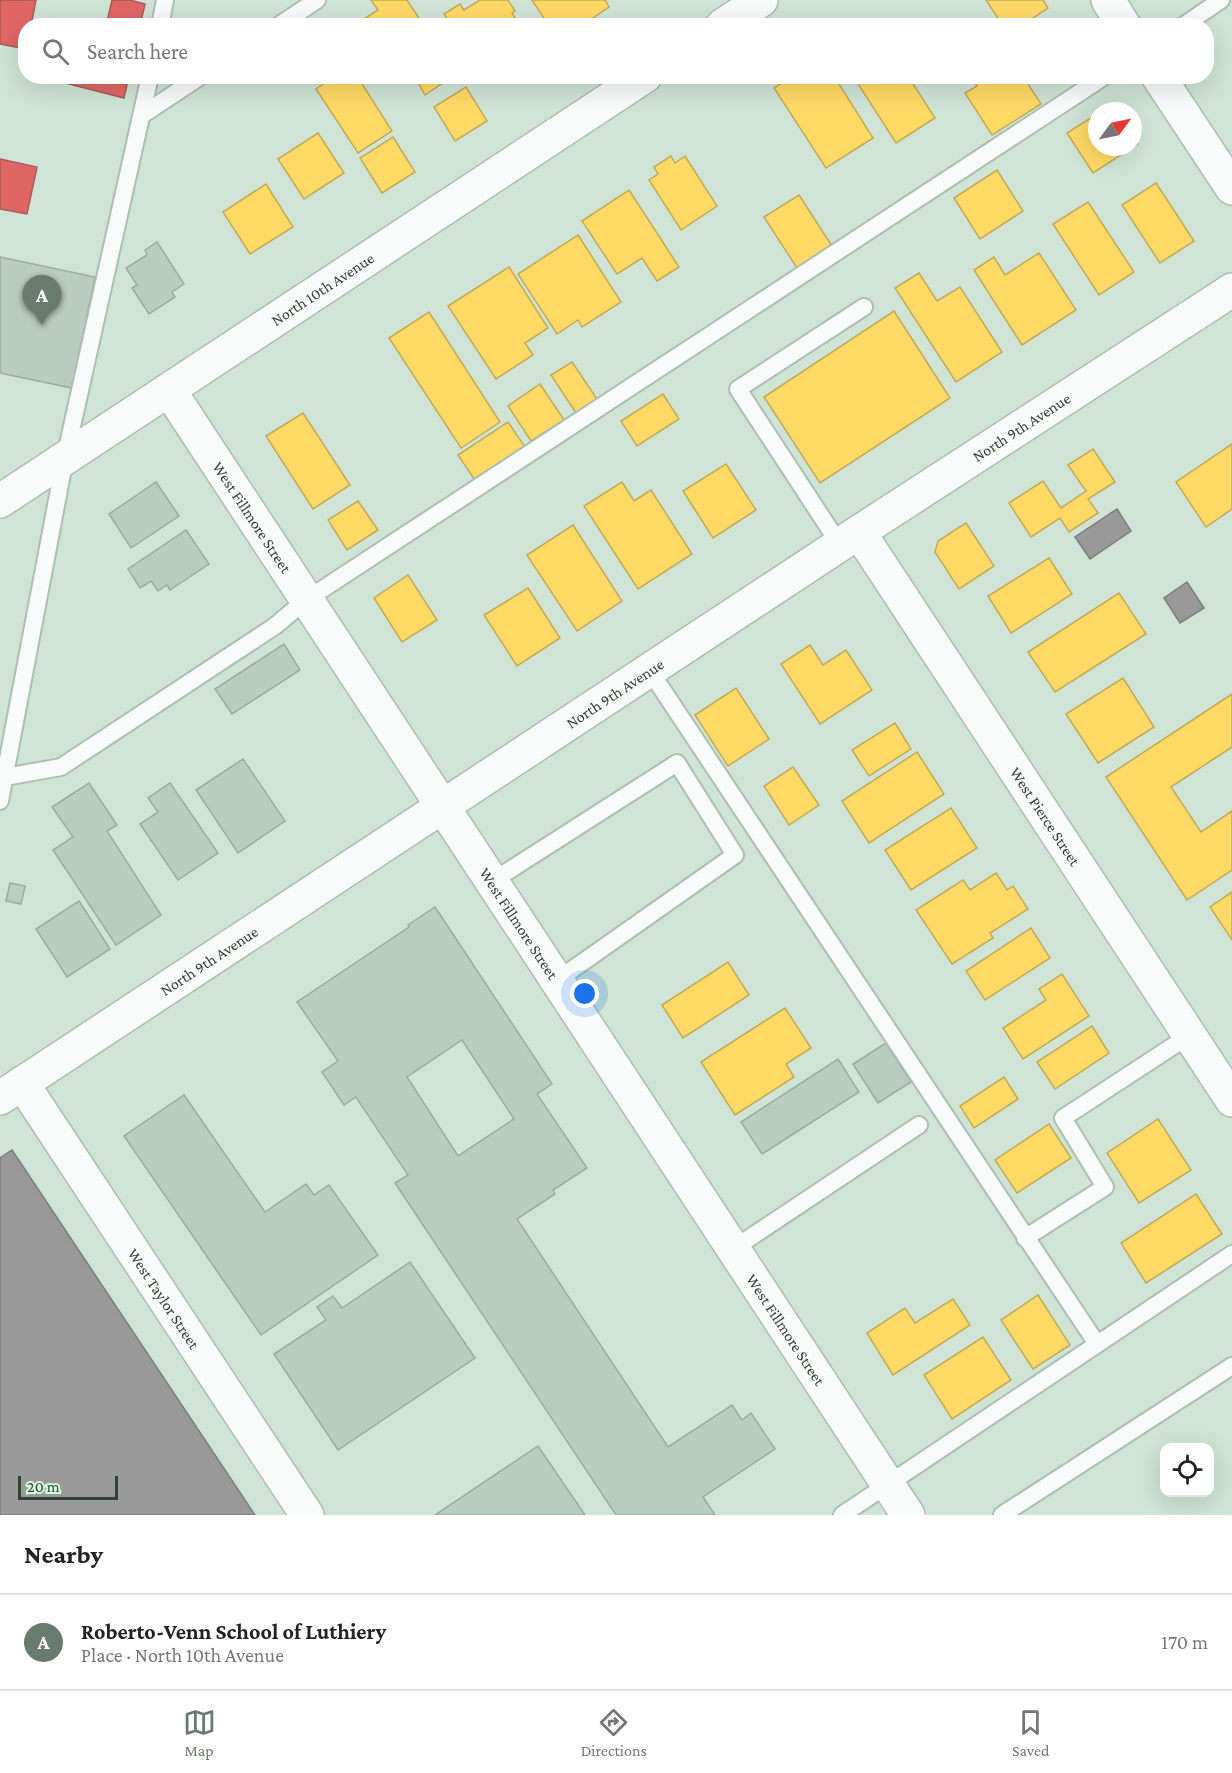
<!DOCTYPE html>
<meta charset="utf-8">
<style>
body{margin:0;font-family:"Crimson Pro",serif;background:#f2f2f2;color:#222}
.controls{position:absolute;right:18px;bottom:18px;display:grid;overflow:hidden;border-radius:12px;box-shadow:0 6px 24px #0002}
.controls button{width:54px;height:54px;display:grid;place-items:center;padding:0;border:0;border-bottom:2px solid #e0e0e0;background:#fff;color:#222;font:30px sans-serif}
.compass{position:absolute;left:1088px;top:102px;width:54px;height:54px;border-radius:50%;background:#fff;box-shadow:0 6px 24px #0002;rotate:57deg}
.scale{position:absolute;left:18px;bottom:15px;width:100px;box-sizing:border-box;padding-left:6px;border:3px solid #324136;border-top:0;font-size:16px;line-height:21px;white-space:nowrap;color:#324136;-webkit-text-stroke:4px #d4f9de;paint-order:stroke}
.you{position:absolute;left:585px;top:994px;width:21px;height:21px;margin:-15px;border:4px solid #fff;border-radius:50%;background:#1a73e8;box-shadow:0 0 0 9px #1a73e833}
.badge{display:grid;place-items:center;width:39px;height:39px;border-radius:50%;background:#697a6e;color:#fff;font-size:20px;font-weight:700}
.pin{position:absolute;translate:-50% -50px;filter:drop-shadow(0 2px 3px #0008)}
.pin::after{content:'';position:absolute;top:32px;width:21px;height:18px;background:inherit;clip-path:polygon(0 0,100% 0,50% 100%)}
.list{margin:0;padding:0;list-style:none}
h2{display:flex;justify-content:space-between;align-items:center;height:78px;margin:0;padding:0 24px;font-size:26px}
h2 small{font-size:20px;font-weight:400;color:#767676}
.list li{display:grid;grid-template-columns:39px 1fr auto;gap:18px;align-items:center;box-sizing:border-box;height:96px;padding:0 24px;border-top:2px solid #e0e0e0}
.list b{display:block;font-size:22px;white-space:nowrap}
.list p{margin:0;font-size:20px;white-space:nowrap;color:#767676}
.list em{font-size:20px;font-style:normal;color:#767676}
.icon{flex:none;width:33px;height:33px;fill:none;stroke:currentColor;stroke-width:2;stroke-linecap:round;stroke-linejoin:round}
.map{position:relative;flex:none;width:1232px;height:1515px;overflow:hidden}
.search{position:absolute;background:#fff;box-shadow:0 6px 24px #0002;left:18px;right:18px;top:18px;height:66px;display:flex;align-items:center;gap:15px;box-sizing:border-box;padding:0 21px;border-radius:24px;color:#767676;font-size:22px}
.sheet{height:174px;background:#fff}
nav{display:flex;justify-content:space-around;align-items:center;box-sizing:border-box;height:84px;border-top:2px solid #e0e0e0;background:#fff;font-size:16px;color:#767676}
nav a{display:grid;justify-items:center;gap:3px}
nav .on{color:#697a6e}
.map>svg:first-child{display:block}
.homes{fill:#ffd966;stroke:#c2ab58;stroke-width:1.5}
.shops{fill:#e06666;stroke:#ac5b58;stroke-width:1.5}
.industry{fill:#999;stroke:#7a7f7b;stroke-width:1.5}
.building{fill:#bacbbf;stroke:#9caca1;stroke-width:1.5;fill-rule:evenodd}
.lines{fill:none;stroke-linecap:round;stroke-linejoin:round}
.service-casing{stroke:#adbeb2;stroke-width:20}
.minor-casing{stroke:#adbeb2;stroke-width:36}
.service{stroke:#f8fbf9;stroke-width:16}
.minor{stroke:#f8fbf9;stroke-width:33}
.labels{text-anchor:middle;stroke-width:6;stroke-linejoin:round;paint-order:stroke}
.street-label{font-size:16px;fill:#324136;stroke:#d4f9de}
</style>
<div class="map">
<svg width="1232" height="1515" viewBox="0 0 1232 1515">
<rect width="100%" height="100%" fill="#cfe4d5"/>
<g class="homes">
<path d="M 371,0 L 407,0 L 424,26 L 353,26 L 378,10 Z"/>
<path d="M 480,0 L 508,0 L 515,11 L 512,13 L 520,26 L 452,26 L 444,14 L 460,4 L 464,10 Z"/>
<path d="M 532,0 L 605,0 L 609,7 L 581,26 L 549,26 Z"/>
<path d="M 986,0 L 1043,0 L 1048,8 L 1021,26 L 1003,26 Z"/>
<path d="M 327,76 L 357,76 L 392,131 L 358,153 L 316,89 L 329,80 Z"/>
<path d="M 414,76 L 453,76 L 425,95 Z"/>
<path d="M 793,76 L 834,76 L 873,138 L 826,168 L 774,88 Z"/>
<path d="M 853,76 L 908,76 L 935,118 L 896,143 Z"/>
<path d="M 971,76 L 1023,76 L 1041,104 L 992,135 L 965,93 L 977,86 Z"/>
<path d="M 466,87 L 487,121 L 455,141 L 434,107 Z"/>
<path d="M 1097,114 L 1097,147 L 1133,147 L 1133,136 L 1138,144 L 1093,173 L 1067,133 Z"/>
<path d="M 318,133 L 344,173 L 304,199 L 278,159 Z"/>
<path d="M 393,137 L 415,172 L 382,193 L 360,158 Z"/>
<path d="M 671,156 L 675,163 L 685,156 L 717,206 L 681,230 L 649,180 L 658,174 L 654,167 Z"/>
<path d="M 997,170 L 1023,211 L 980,239 L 954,198 Z"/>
<path d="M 1156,183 L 1194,241 L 1160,263 L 1122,205 Z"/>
<path d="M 266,184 L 293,227 L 250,254 L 223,212 Z"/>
<path d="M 629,190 L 679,267 L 657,281 L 642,258 L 617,274 L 582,221 Z"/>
<path d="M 799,195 L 832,246 L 797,268 L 764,217 Z"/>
<path d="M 1088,202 L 1134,272 L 1099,295 L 1053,224 Z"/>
<path d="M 578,235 L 621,302 L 582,327 L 578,320 L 557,334 L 518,274 Z"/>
<path d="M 1039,253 L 1076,310 L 1022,345 L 974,270 L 994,257 L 1005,275 Z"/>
<path d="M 509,267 L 548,328 L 525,343 L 533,355 L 496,379 L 448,306 Z"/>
<path d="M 919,273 L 937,301 L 960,287 L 1002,352 L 956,382 L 895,288 Z"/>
<path d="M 894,311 L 950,398 L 820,483 L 764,397 Z"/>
<path d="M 429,312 L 500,422 L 461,448 L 389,338 Z"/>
<path d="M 572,362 L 597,399 L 576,413 L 551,375 Z"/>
<path d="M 540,384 L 564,420 L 531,441 L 508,406 Z"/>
<path d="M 663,394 L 679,419 L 637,446 L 621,421 Z"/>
<path d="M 303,413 L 350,485 L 313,509 L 266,436 Z"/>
<path d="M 508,422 L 525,447 L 474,479 L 458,455 Z"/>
<path d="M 1232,444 L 1232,509 L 1206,527 L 1176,482 Z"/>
<path d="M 1093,449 L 1115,482 L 1088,499 L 1098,513 L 1069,532 L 1060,518 L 1031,537 L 1009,503 L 1043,481 L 1061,508 L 1086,491 L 1068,465 Z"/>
<path d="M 726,464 L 756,510 L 713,538 L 683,491 Z"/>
<path d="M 622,482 L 634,501 L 651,490 L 692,554 L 638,589 L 584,506 Z"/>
<path d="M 358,501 L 378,530 L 347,550 L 328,520 Z"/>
<path d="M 966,523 L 994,566 L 959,589 L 935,552 L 938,541 Z"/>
<path d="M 573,525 L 622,601 L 577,631 L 527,555 Z"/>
<path d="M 1049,558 L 1072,594 L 1011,633 L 988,596 Z"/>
<path d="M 408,575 L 437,620 L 402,642 L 374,598 Z"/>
<path d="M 528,588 L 560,638 L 517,666 L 484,615 Z"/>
<path d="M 1119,593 L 1146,634 L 1055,692 L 1028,652 Z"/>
<path d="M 810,645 L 823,665 L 846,650 L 872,690 L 820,724 L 781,664 Z"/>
<path d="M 1123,678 L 1154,727 L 1098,763 L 1066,714 Z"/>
<path d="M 736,688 L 769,739 L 728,766 L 695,715 Z"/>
<path d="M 1232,694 L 1232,747 L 1171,787 L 1201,832 L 1232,811 L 1232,870 L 1187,900 L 1106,777 Z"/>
<path d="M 895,723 L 911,749 L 869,776 L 852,750 Z"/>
<path d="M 917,752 L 944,794 L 869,843 L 842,801 Z"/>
<path d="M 793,767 L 819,805 L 789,825 L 764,786 Z"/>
<path d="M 951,808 L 977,848 L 911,890 L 885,850 Z"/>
<path d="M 996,873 L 1007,890 L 1013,886 L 1028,909 L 990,933 L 993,938 L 952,964 L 916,910 L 963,880 L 970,890 Z"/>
<path d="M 1232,892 L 1232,940 L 1210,907 Z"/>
<path d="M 1031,928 L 1050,958 L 985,1000 L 966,971 Z"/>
<path d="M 728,962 L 749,995 L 683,1038 L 662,1005 Z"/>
<path d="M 1062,974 L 1089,1016 L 1023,1059 L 1003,1028 L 1046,1000 L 1039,989 Z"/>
<path d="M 785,1008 L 811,1048 L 786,1064 L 794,1077 L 735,1115 L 701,1062 Z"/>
<path d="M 1092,1026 L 1109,1053 L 1055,1089 L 1037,1062 Z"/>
<path d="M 1004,1077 L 1018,1099 L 974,1128 L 960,1106 Z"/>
<path d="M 1158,1119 L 1191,1170 L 1139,1203 L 1107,1153 Z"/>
<path d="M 1049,1124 L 1071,1158 L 1017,1193 L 995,1160 Z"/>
<path d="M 1196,1194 L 1222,1234 L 1146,1283 L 1121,1243 Z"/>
<path d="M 1038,1295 L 1070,1345 L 1033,1369 L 1001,1320 Z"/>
<path d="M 953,1299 L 970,1325 L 893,1375 L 867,1333 L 905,1308 L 915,1323 Z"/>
<path d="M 983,1337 L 1011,1380 L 952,1419 L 924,1375 Z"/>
</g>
<g class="shops">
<path d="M 0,0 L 36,0 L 31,26 L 26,26 L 26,49 L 0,44 Z"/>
<path d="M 112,0 L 130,0 L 145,4 L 140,26 L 106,26 Z"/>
<path d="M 38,76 L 129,76 L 124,98 Z"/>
<path d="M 0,159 L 37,167 L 27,214 L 0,209 Z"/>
</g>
<g class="industry">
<path d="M 1117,509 L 1131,531 L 1090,559 L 1075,537 Z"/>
<path d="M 1187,582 L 1204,608 L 1180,623 L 1164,598 Z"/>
<path d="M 12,1150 L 255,1515 L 0,1515 L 0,1158 Z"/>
</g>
<g class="building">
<path d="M 157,242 L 184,284 L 172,292 L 175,297 L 149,314 L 132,288 L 137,285 L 126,268 L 147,255 L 145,250 Z"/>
<path d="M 0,257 L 95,277 L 72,388 L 0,373 Z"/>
<path d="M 156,482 L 179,516 L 131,548 L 109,514 Z"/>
<path d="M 186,530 L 209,564 L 170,590 L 167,585 L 158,591 L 151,581 L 140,588 L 128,569 Z"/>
<path d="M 284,644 L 300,670 L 232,714 L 215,689 Z"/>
<path d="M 243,759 L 285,821 L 238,853 L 196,790 Z"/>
<path d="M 89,783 L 117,825 L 107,831 L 161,915 L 116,945 L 53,850 L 73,837 L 52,807 Z"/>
<path d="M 170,783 L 218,853 L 178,880 L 140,824 L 158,812 L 148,798 Z"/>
<path d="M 10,883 L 25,886 L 21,904 L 6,901 Z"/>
<path d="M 79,901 L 110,949 L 67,977 L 36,929 Z"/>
<path d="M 435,907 L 552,1084 L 537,1094 L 587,1168 L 553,1190 L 555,1194 L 517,1219 L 668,1447 L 732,1405 L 742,1420 L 751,1413 L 775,1449 L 703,1497 L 715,1515 L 616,1515 L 395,1183 L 408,1175 L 356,1097 L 344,1105 L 322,1072 L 338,1061 L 297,1002 L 409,927 L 408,925 ZM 462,1040 L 514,1119 L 458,1156 L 407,1077 Z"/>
<path d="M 886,1043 L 911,1082 L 878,1103 L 853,1064 Z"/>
<path d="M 838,1059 L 859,1092 L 762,1154 L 741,1122 Z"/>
<path d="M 184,1095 L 265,1212 L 306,1184 L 314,1195 L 329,1185 L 378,1255 L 261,1335 L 124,1136 Z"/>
<path d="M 410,1262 L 475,1358 L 338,1450 L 274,1354 L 326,1320 L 317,1307 L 333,1296 L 342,1308 Z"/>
<path d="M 538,1446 L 585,1515 L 435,1515 Z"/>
</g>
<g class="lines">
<g class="service-casing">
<g id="service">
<path d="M 160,26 L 165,0"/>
<path d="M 278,26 L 317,0"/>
<path d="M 1183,26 L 1221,0"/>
<path d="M 142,115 L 201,76"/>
<path d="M 840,545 L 738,389 L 864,307"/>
<path d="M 650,671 L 1097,1344"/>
<path d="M 5,777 L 61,767 L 275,626 L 306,600 L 1105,76"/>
<path d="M 0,801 L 65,458 L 150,76"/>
<path d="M 491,882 L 677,763 L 735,855 L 556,981"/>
<path d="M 1025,1238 L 1105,1187 L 1063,1118 L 1190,1035"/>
<path d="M 733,1249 L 919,1125"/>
<path d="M 842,1515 L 1232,1254"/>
<path d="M 1002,1515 L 1232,1366"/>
</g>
</g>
<g class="minor-casing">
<g id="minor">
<path d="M 1108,0 L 1124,26"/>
<path d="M 722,26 L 761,0"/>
<path d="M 1158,76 L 1232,188"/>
<path id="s1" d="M 169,390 L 908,1515"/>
<path id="s2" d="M 0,501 L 645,76"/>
<path id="s3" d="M 859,532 L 1232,1100"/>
<path id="s4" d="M 22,1083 L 307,1515"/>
<path id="s5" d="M 0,1098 L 859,532 L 1232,290"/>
</g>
</g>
<use href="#service" class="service"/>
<use href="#minor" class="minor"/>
</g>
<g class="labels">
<g class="street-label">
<text dy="6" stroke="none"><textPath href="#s2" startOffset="386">North 10th Avenue</textPath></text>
<text dy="6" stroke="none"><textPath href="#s5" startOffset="1222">North 9th Avenue</textPath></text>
<text dy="6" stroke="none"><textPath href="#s1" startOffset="152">West Fillmore Street</textPath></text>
<text dy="6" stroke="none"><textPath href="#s5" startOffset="736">North 9th Avenue</textPath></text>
<text dy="6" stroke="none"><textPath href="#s3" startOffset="340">West Pierce Street</textPath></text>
<text dy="6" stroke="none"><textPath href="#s1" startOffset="638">West Fillmore Street</textPath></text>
<text dy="6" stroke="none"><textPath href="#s5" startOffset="250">North 9th Avenue</textPath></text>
<text dy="6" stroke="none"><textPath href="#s4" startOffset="258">West Taylor Street</textPath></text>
<text dy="6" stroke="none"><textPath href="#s1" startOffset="1124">West Fillmore Street</textPath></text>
</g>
</g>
</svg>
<div class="controls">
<button><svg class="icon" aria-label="locate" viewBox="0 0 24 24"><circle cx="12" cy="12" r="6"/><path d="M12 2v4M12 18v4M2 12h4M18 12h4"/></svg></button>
</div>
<svg class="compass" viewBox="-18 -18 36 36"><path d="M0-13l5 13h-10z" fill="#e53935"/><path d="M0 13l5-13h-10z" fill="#767676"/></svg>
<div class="scale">20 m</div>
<div class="you"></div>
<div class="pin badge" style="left:42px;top:325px">A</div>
<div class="search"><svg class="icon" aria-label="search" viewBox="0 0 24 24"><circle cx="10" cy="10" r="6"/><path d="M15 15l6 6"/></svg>Search here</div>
</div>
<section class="sheet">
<h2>Nearby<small></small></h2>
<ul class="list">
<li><span class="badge">A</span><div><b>Roberto-Venn School of Luthiery</b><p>Place · North 10th Avenue</p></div><em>170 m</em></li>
</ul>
</section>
<nav>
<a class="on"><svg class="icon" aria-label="map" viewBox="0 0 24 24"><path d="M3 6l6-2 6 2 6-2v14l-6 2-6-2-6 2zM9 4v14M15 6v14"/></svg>Map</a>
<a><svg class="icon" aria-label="directions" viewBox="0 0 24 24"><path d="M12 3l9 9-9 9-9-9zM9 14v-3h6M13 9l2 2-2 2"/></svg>Directions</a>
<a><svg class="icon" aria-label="saved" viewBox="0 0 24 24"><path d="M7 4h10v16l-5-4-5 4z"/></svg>Saved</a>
</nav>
